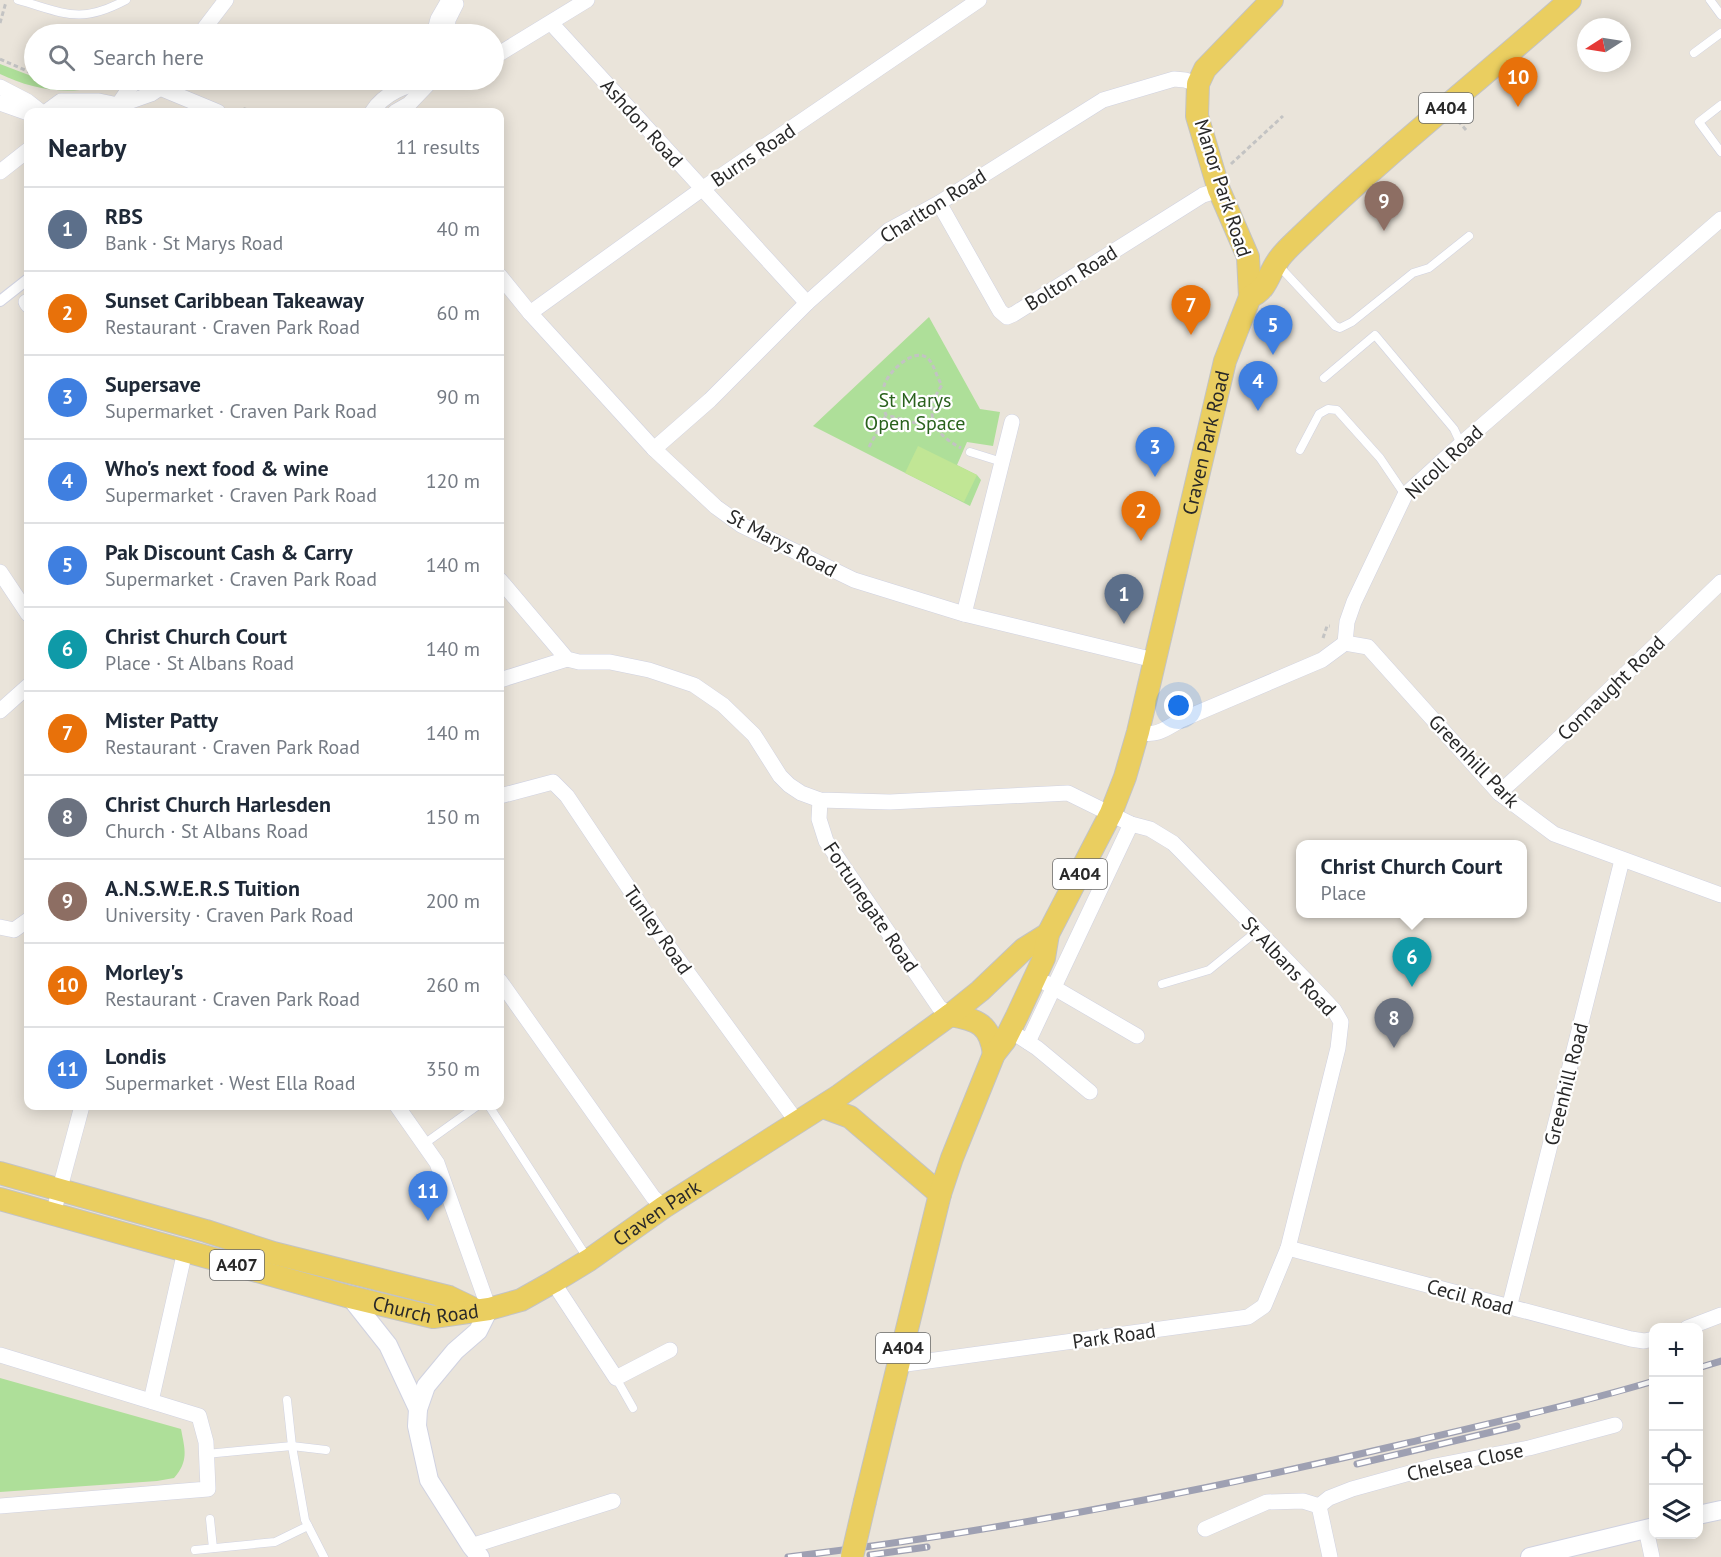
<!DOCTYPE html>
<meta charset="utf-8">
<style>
body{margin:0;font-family:"PT Sans",sans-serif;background:#f6f6f7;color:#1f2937}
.controls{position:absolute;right:18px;bottom:18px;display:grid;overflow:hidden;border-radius:12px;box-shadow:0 3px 15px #0003}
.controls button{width:54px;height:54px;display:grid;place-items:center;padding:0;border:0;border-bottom:2px solid #e0e1e3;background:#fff;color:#1f2937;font:30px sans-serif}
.compass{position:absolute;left:1577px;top:18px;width:54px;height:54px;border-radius:50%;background:#fff;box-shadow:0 3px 15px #0003;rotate:258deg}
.you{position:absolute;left:1179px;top:706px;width:21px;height:21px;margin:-15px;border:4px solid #fff;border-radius:50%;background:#1a73e8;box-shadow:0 0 0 9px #1a73e833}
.badge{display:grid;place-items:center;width:39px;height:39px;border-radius:50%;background:#405cf1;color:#fff;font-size:20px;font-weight:700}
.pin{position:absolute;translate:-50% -50px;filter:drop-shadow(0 2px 3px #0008)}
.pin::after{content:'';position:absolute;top:32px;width:21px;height:18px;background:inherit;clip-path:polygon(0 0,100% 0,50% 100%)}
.popup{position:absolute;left:1296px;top:840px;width:231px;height:78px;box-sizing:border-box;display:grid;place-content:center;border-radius:12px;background:#fff;filter:drop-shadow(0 2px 4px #0005);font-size:20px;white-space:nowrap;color:#747a83}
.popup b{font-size:22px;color:#1f2937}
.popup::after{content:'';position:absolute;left:50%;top:100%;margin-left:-12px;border:12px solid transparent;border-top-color:#fff}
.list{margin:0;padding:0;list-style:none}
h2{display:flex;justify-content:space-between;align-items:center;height:78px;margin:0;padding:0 24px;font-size:26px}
h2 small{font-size:20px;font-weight:400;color:#747a83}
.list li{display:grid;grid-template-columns:39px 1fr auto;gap:18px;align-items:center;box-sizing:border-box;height:84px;padding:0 24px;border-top:2px solid #e0e1e3}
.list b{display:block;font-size:22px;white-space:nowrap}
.list p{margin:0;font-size:20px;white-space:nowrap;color:#747a83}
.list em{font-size:20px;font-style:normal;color:#747a83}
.icon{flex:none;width:33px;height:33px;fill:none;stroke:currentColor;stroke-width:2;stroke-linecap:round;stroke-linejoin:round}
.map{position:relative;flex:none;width:1721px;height:1557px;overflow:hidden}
.search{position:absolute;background:#fff;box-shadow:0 3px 15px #0003;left:24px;top:24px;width:480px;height:66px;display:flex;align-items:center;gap:15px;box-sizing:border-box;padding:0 21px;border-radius:33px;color:#747a83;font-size:22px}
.panel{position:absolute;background:#fff;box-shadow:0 3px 15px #0003;left:24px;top:108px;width:480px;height:1002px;border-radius:12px}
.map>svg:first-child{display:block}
.green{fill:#aedf99}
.pitch{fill:#c1e695}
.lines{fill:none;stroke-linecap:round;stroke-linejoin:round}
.service-casing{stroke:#d0d2e1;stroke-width:9}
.pedestrian-casing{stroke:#d0d2e1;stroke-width:12}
.minor-casing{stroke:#d0d2e1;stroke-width:16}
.tertiary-casing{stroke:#d0d2e1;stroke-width:20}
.primary-casing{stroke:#c3c3c3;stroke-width:24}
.path{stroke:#c3c3c3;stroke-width:3;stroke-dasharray:4.5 3;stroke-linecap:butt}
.service{stroke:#fff;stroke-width:8}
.pedestrian{stroke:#fff;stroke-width:10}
.minor{stroke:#fff;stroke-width:15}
.tertiary{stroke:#fff;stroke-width:18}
.primary{stroke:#eace60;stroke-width:22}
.rail-casing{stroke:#9ea0b2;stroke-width:7}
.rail{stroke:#fff;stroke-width:4.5;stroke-dasharray:14;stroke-linecap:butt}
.primary-bridge-casing{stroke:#c3c3c3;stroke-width:24;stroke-linecap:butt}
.primary-bridge{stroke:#eace60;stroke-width:22}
.labels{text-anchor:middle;stroke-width:4.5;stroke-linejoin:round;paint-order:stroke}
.shield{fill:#fff;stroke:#686868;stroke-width:1.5}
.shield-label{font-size:18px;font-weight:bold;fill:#282828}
.street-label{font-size:20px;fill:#282828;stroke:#fff}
.park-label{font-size:20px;fill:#29611c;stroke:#fff}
</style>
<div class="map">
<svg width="1721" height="1557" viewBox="0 0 1721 1557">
<rect width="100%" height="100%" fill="#eae4da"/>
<g class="green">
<path d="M 0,64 L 34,77 L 34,80 L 74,83 L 115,80 C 79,98 35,91 0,74 Z"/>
<path d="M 929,317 L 980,409 L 1000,412 L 993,446 L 967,442 L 957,465 L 977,475 L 981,480 L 970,506 L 813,426 Z"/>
<path d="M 0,1378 L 181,1429 C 185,1450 189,1461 174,1478 L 157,1481 L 0,1492 Z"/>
</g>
<path class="pitch" d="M 918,446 L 977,475 L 964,502 L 905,473 Z"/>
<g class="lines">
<g class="service-casing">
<g id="service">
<path d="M 18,0 C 65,13 79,25 126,0"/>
<path d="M 1710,0 L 1721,15"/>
<path d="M 1694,53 L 1721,33"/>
<path d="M 1721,105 L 1699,122 L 1721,152"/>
<path d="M 1279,266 L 1335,326 L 1340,328 L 1352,322 L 1413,273 L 1429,268 L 1469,236"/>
<path d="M 1324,378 L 1375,335 L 1454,429 L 1461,444"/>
<path d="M 1300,450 L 1319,414 L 1328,409 L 1337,410 L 1380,458 L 1405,495"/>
<path d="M 970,452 L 1002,462"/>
<path d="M 1162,984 L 1209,970 L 1257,931"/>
<path d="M 489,1106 L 588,1259"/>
<path d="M 424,1144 L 477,1106"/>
<path d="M 616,1378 L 633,1408"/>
<path d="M 287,1400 L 292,1446 L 305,1520 L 324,1557"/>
<path d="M 206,1454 L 292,1446 L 326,1450"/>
<path d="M 210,1519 L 213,1548"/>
<path d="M 195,1550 L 275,1542 L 308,1526"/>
</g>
</g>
<g class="pedestrian-casing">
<path id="pedestrian" d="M 0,301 L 28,279"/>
</g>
<g class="minor-casing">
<g id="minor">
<path d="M 551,23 L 807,303"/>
<path d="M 200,34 L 226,0"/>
<path d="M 434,34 L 438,19 L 449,0"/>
<path d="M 447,34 L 448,20 L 456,4"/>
<path d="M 494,57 L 587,0"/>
<path d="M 151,80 L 160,88 L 218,112"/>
<path d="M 0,87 L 27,101 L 41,112"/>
<path d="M 0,103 L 28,113"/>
<path d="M 118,105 L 131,86 L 139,80"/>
<path d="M 46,112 L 61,101 L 99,101 L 118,105"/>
<path d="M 100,112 L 151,94 L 160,88 L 164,80"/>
<path d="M 372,112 C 385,92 405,86 428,80"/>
<path d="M 395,112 L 409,104 L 432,80"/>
<path d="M 0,172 L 28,150"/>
<path d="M 939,203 L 1000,311 L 1007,317 L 1014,314 L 1203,195 L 1219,190"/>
<path d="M 500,276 L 530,313 L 654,449 L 716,507 L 741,525 L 854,580 L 964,614 L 1154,660"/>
<path d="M 26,302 L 28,305"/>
<path d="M 530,313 L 702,189 L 979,0"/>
<path d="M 654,449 L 710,400 L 807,303 L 889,230 L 939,203 L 1103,100 L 1174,79 L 1185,80 L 1198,84"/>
<path d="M 0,572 L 28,614"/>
<path d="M 500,580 L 567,659 L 579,662 L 610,662 L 649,670 L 694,685 L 723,705 L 754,735 L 780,776 L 789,785 L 801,793 L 820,800 L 890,802 L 1068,793 L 1131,824 L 1150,829 L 1173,843 L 1181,851 L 1318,993 L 1334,1010 L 1341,1022 L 1338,1048 L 1288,1248 L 1264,1306 L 1248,1317 L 899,1365"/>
<path d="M 964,614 L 1012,422"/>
<path d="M 1345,643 L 1368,647 L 1499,793 L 1554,834 L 1721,895"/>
<path d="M 500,680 L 567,659"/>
<path d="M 0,711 L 28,686"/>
<path d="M 1138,732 C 1157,737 1165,729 1181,720 L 1322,660 L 1345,643 L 1347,622 L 1354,602 L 1405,495 L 1461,444 L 1721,219"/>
<path d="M 1499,793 L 1553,744 L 1721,582"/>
<path d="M 500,796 L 553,782 L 567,796 L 663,939 L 797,1122"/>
<path d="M 820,800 L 819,819 L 826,841 L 939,1007 L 950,1015"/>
<path d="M 0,927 L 14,930 L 28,920"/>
<path d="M 500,981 L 653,1197 L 664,1207"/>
<path d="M 1046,983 L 1137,1036"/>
<path d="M 1020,1037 L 1037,1048 L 1090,1092"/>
<path d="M 1028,1042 L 1131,824"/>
<path d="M 397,1106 L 437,1163 L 489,1309"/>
<path d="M 53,1214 L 82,1106"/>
<path d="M 1288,1248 L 1631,1339 L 1644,1341 L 1654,1339"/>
<path d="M 553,1282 L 616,1378 L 670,1350"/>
<path d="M 1509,1308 L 1622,860"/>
<path d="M 1687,1328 L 1721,1315"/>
<path d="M 0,1355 L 199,1416 L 206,1442 L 208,1489 L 0,1506"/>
<path d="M 151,1401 L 185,1251"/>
<path d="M 1319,1506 L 1329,1498 L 1352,1489 L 1435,1466 L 1529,1448 L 1615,1425"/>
<path d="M 1319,1506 L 1330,1557"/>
<path d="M 1205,1529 L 1267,1502 L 1303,1501 L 1319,1506"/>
<path d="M 1646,1529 L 1652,1557"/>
<path d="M 471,1546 L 613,1501"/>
</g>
</g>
<g class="tertiary-casing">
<g id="tertiary">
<path d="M 350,1297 L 388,1345 L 418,1409"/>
<path d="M 1698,1515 L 1721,1510"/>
<path d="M 480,1557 L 471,1546 L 429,1480 L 417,1426 L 418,1409 L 426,1386 L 455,1351 L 478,1331 L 489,1309"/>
<path d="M 1530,1557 L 1654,1527"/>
</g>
</g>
<g class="primary-casing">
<g id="primary">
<path d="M 1250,297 L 1248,257 L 1219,190 L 1197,116 L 1198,84 L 1205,69 L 1272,0"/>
<path d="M 950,1015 C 978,1020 990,1024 994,1054"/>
<path d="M 823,1107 L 850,1117 L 940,1194"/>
<path d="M 0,1173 L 206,1231 L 273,1253 L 449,1297 L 476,1310"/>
<path id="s1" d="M 0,1199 L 350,1297 L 433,1317 L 489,1309 L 521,1300 L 553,1282 L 589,1260 L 664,1207 L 840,1095 L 950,1015 L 980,991 L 1024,949 L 1048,934"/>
<path id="s2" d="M 865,1501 L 940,1194 L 952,1158 L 994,1054 L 1005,1040 L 1017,1016 L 1044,958 L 1048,934 L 1111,813 L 1125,777 L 1138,732 L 1225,361 L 1250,297 C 1267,290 1268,275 1277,262 C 1283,252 1294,243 1302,235 C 1387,153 1481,79 1570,0"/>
</g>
</g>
<g class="path">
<path d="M 0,23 L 6,2"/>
<path d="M 0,59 L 34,74"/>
<path d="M 56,80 L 74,81 L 91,80"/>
<path d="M 342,109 L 342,112"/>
<path d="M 244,112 L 246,105"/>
<path d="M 1458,121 L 1467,131"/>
<path d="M 1231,164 L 1283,116"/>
<path d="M 938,429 L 886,415 C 882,405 881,394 885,383 C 890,371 912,349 926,357 C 934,362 936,377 942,385 C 923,413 932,433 961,448"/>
<path d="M 869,447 L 886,415"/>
<path d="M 1323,638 L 1327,626 L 1330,626"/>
</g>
<use href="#service" class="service"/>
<use href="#pedestrian" class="pedestrian"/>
<use href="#minor" class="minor"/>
<use href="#tertiary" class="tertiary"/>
<use href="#primary" class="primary"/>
<g class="rail-casing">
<g id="rail">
<path d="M 1698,1368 L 1721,1361"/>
<path d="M 1357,1464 L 1517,1426"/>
<path d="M 870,1555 L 927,1547"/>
<path d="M 788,1557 C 995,1532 1200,1492 1403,1444 C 1486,1424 1571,1406 1654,1381"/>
</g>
</g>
<use href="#rail" class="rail"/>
<g class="primary-bridge-casing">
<path id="primary-bridge" d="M 852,1557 L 865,1501"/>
</g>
<use href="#primary-bridge" class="primary-bridge"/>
</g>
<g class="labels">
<g class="shield">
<rect x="1419" y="93" width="54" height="30" rx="4.5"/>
<rect x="1053" y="859" width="54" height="30" rx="4.5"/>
<rect x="210" y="1250" width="54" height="30" rx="4.5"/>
<rect x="876" y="1333" width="54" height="30" rx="4.5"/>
</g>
<g class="shield-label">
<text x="1446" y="114">A404</text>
<text x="1080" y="880">A404</text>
<text x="237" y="1271">A407</text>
<text x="903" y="1354">A404</text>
</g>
<g class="street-label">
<text transform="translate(642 123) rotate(48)" y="7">Ashdon Road</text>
<text transform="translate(753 155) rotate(-34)" y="7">Burns Road</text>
<text transform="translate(1223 188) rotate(72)" y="7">Manor Park Road</text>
<text transform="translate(933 206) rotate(-32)" y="7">Charlton Road</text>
<text transform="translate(1071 278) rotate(-32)" y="7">Bolton Road</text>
<text dy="7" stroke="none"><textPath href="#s2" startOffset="1118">Craven Park Road</textPath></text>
<text transform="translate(1444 462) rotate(-43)" y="7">Nicoll Road</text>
<text transform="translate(782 543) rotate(28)" y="7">St Marys Road</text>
<text transform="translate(1611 688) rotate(-44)" y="7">Connaught Road</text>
<text transform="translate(1474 761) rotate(46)" y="7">Greenhill Park</text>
<text transform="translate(871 907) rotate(56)" y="7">Fortunegate Road</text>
<text transform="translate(658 930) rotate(55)" y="7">Tunley Road</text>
<text transform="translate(1289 966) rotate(47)" y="7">St Albans Road</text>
<text transform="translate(1566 1084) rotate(-76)" y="7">Greenhill Road</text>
<text dy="7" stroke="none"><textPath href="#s1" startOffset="700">Craven Park</textPath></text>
<text transform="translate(1470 1297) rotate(15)" y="7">Cecil Road</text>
<text dy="7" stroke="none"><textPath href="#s1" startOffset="441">Church Road</textPath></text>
<text transform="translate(1114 1336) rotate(-8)" y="7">Park Road</text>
<text transform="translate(1465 1462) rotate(-12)" y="7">Chelsea Close</text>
</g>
<g class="park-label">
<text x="915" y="407">St Marys<tspan x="915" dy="23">Open Space</tspan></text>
</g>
</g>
</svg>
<div class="controls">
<button>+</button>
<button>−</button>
<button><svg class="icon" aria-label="locate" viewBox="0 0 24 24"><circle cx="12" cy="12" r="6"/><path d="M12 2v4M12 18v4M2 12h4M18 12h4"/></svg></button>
<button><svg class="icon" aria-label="layers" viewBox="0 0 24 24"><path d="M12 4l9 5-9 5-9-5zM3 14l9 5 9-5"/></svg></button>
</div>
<svg class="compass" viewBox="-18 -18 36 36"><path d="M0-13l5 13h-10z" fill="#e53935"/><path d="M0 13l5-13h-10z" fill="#747a83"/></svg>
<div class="you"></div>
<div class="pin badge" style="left:1124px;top:624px;background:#5c6f8a">1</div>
<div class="pin badge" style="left:1141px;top:541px;background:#e8710a">2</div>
<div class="pin badge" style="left:1155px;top:477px;background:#3f7fe0">3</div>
<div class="pin badge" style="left:1258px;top:411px;background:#3f7fe0">4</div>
<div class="pin badge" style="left:1273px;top:355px;background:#3f7fe0">5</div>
<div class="pin badge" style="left:1412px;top:987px;background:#0f9aa8">6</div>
<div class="popup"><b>Christ Church Court</b>Place</div>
<div class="pin badge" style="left:1191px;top:335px;background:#e8710a">7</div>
<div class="pin badge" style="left:1394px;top:1048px;background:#6b7280">8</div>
<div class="pin badge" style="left:1384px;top:231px;background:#8d6e63">9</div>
<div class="pin badge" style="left:1518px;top:107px;background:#e8710a">10</div>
<div class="pin badge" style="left:428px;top:1221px;background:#3f7fe0">11</div>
<div class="search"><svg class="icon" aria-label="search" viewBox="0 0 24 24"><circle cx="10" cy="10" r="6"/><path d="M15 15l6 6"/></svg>Search here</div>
<section class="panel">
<h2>Nearby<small>11 results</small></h2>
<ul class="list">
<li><span class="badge" style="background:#5c6f8a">1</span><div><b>RBS</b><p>Bank · St Marys Road</p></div><em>40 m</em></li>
<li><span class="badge" style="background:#e8710a">2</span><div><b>Sunset Caribbean Takeaway</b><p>Restaurant · Craven Park Road</p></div><em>60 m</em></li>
<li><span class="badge" style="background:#3f7fe0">3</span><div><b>Supersave</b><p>Supermarket · Craven Park Road</p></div><em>90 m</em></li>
<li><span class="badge" style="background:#3f7fe0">4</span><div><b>Who's next food &amp; wine</b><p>Supermarket · Craven Park Road</p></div><em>120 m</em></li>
<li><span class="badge" style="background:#3f7fe0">5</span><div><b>Pak Discount Cash &amp; Carry</b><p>Supermarket · Craven Park Road</p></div><em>140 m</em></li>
<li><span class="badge" style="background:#0f9aa8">6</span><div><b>Christ Church Court</b><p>Place · St Albans Road</p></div><em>140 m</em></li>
<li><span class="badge" style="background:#e8710a">7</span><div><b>Mister Patty</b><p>Restaurant · Craven Park Road</p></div><em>140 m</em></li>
<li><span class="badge" style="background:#6b7280">8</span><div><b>Christ Church Harlesden</b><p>Church · St Albans Road</p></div><em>150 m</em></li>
<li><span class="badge" style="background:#8d6e63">9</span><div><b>A.N.S.W.E.R.S Tuition</b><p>University · Craven Park Road</p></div><em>200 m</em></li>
<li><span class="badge" style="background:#e8710a">10</span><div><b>Morley's</b><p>Restaurant · Craven Park Road</p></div><em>260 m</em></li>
<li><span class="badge" style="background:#3f7fe0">11</span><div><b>Londis</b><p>Supermarket · West Ella Road</p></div><em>350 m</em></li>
</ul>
</section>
</div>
